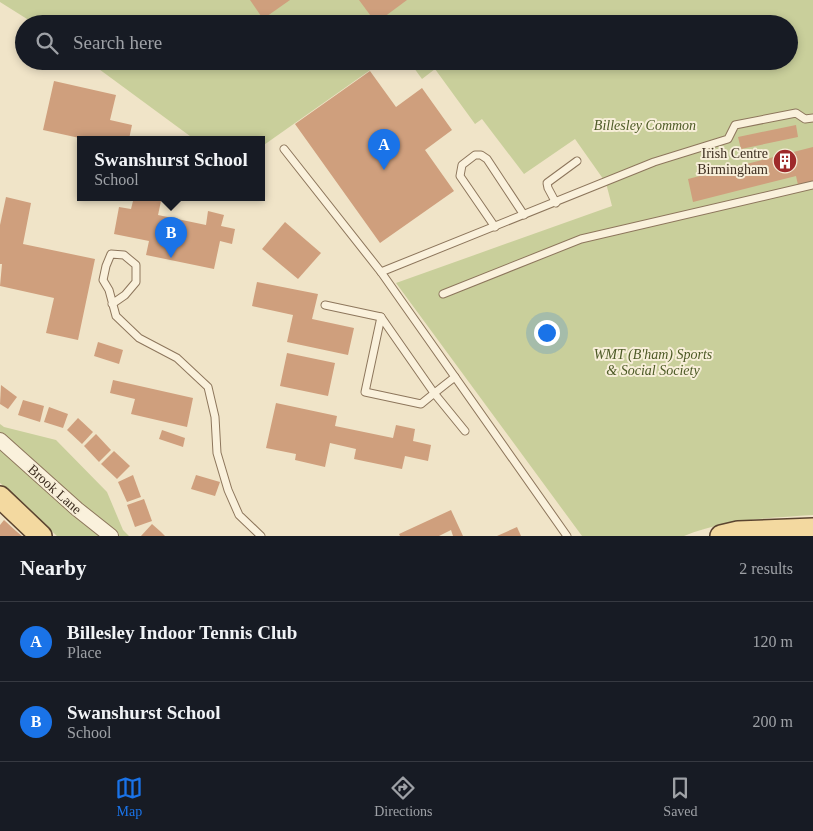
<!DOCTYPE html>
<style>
body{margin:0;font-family:"Times New Roman",serif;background:#242831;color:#f1f3f6}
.you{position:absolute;left:546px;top:332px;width:18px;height:18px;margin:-12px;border:4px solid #fff;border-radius:50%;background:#1a73e8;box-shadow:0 0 0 8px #1a73e833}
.badge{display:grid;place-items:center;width:32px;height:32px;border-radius:50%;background:#1a73e8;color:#fff;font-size:16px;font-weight:700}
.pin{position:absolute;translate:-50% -41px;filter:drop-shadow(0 1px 2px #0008)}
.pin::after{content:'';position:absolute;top:26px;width:18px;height:15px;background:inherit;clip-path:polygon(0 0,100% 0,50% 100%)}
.popup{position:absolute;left:77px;top:136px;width:188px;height:65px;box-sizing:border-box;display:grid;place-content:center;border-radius:0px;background:#171b24;filter:drop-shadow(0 1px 4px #0005);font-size:16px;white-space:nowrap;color:#9ea1a6}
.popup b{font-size:19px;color:#f1f3f6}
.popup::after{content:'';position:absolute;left:50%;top:100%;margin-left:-10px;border:10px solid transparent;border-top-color:#171b24}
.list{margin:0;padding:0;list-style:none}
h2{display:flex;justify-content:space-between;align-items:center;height:65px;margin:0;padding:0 20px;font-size:21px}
h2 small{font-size:16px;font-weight:400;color:#9ea1a6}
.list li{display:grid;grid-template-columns:32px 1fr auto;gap:15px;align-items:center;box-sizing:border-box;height:80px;padding:0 20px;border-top:1px solid #363941}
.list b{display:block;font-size:19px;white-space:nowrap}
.list p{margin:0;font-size:16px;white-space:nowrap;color:#9ea1a6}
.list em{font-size:16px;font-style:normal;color:#9ea1a6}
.icon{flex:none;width:28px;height:28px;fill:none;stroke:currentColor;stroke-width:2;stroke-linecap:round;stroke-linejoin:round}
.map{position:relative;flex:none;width:813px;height:536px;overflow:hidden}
.search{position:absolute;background:#171b24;box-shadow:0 2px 8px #0003;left:15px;right:15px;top:15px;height:55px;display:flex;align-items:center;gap:12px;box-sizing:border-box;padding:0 18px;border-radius:28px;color:#9ea1a6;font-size:19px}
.sheet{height:225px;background:#171b24}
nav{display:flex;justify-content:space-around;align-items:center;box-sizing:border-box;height:70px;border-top:1px solid #363941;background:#171b24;font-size:14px;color:#9ea1a6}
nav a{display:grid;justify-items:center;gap:2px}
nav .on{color:#1a73e8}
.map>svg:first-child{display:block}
.green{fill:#c9cf9b}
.building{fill:#cf9f7d}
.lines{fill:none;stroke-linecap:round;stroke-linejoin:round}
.service-casing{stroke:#8d765c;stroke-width:9}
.minor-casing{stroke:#8d765c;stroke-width:16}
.primary-casing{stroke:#5b4430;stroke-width:24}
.service{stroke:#faf1dc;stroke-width:7}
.minor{stroke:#faf1dc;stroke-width:14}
.primary{stroke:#f3d9a0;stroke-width:21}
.labels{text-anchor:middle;stroke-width:4;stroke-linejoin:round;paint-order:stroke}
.park-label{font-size:14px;font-style:italic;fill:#4d5a26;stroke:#f7eed8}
.poi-label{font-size:14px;fill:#3d2e20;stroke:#f7eed8;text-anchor:end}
.street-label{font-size:14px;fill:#3d2e20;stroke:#f7eed8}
</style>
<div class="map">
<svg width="813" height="536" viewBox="0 0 813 536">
<rect width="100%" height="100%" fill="#f0e4c8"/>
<g class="green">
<path d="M 0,0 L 813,0 L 813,515 C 769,518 725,519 684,536 L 582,536 L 396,283 L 612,206 L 606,183 L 575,139 L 524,174 L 482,119 L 475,124 L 435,69 L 422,79 L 409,61 L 789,61 L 789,24 L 35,24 L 0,2 Z"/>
<path d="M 88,61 L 383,61 L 261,147 L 261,139 L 194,139 Z"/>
<path d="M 0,424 L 4,427 L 56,440 L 107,492 L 123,530 L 129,536 L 57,536 L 0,483 Z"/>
</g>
<g class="building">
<path d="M 250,0 L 290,0 L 263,19 Z"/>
<path d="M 359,0 L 407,0 L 376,23 Z"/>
<path d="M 370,71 L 396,107 L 422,88 L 452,130 L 425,150 L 454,191 L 380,243 L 295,124 Z"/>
<path d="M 54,81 L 116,95 L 110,120 L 132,125 L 129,139 L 84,139 L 43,130 Z"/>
<path d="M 796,125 L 798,137 L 741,149 L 738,137 Z"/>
<path d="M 813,147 L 813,181 L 798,185 L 796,176 L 693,202 L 688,179 Z"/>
<path d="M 6,197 L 31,203 L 23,244 L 95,259 L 78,340 L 46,333 L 54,298 L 0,286 L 2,264 L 0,264 L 0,225 Z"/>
<path d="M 134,197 L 179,197 L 177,204 L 161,201 L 158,215 L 206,225 L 208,211 L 224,215 L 221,226 L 235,229 L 232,244 L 220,241 L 214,269 L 146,255 L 149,241 L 114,234 L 119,207 L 131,209 Z"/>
<path d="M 285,222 L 321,253 L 298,279 L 262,249 Z"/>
<path d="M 257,282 L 318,294 L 312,319 L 354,328 L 348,355 L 287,342 L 293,315 L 252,306 Z"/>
<path d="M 98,342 L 123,350 L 119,364 L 94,356 Z"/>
<path d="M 287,353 L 335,363 L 328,396 L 280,386 Z"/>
<path d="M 113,380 L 193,398 L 187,427 L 131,414 L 135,399 L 110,393 Z"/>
<path d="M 1,385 L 17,397 L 8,409 L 0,404 Z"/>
<path d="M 23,400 L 44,406 L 40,422 L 18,415 Z"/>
<path d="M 276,403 L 337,416 L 335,426 L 393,438 L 396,425 L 415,429 L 413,441 L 431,445 L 428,461 L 405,456 L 402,469 L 354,459 L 356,449 L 330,443 L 325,467 L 295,460 L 296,454 L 266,448 Z"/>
<path d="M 49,407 L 68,414 L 63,428 L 44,422 Z"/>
<path d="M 78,418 L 93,432 L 82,444 L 67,430 Z"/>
<path d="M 162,430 L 185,438 L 183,447 L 159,439 Z"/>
<path d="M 96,434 L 111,450 L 99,462 L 84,446 Z"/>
<path d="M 114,451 L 130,466 L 117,479 L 101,464 Z"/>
<path d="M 133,475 L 141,497 L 127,502 L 118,482 Z"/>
<path d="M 196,475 L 220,482 L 215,496 L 191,489 Z"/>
<path d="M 144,499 L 152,521 L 135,527 L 127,505 Z"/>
<path d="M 451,510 L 463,536 L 453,536 L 451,530 L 439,536 L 400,536 L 399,534 Z"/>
<path d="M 4,520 L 16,531 L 22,536 L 0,536 L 0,525 Z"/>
<path d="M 152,524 L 161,532 L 165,536 L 141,536 Z"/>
<path d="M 517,527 L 521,536 L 497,536 Z"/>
</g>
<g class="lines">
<g class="service-casing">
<g id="service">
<path d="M 284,149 L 381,272 L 567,536"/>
<path d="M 556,203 L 548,188 L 547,183 L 577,161"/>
<path d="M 495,227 L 460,176 L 462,165 L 475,155 L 481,155 L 487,159 L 524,215"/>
<path d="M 381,272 L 654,162 L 728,139 L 735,125 L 796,113 L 805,119 L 813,118"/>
<path d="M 443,294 L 581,239 L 813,185"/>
<path d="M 112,304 L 125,295 L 136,282 L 136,265 L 124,255 L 111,254 L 106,266 L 103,280 L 109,290 L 116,316 L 139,338 L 177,358 L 208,387 L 215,417 L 217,453 L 228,490 L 239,515 L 261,536"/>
<path d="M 325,305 L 381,317"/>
<path d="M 455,377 C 443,386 432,395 421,404 L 365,392 L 381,317 L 434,393 L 465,431"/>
</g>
</g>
<g class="minor-casing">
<path id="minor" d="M 0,440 L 77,509 L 111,536"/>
</g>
<g class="primary-casing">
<g id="primary">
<path d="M 0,497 L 41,536"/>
<path d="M 721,536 L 738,532 L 813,529"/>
</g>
</g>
<use href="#service" class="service"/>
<use href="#minor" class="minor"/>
<use href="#primary" class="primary"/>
</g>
<defs>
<g id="building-disc" transform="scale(1.25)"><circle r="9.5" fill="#9e2a2b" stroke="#f7eed8"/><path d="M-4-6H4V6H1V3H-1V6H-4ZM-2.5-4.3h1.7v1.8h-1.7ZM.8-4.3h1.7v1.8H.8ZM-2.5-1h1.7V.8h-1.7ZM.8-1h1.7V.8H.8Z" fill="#fff"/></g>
</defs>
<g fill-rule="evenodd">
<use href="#building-disc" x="785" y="161"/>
</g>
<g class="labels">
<g class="park-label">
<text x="645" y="130">Billesley Common</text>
<text x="653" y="359">WMT (B'ham) Sports<tspan x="653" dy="16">&amp; Social Society</tspan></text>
</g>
<g class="poi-label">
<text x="768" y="158">Irish Centre<tspan x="768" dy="16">Birmingham</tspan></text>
</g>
<g class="street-label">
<text transform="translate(55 489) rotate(42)" y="5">Brook Lane</text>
</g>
</g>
</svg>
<div class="you"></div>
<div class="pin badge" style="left:384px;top:170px">A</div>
<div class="pin badge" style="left:171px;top:258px">B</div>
<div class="popup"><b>Swanshurst School</b>School</div>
<div class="search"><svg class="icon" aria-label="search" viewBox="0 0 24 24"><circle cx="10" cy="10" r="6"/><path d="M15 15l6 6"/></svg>Search here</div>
</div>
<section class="sheet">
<h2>Nearby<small>2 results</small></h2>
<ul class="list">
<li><span class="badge">A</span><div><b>Billesley Indoor Tennis Club</b><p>Place</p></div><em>120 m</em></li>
<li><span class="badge">B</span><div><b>Swanshurst School</b><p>School</p></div><em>200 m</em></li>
</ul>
</section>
<nav>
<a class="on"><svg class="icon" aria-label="map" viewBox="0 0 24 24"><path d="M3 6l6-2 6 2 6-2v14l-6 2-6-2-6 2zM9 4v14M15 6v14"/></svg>Map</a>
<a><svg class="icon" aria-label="directions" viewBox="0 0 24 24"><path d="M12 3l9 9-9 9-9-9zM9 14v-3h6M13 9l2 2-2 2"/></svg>Directions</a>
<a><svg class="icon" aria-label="saved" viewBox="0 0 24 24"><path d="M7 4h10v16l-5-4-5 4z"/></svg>Saved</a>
</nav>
